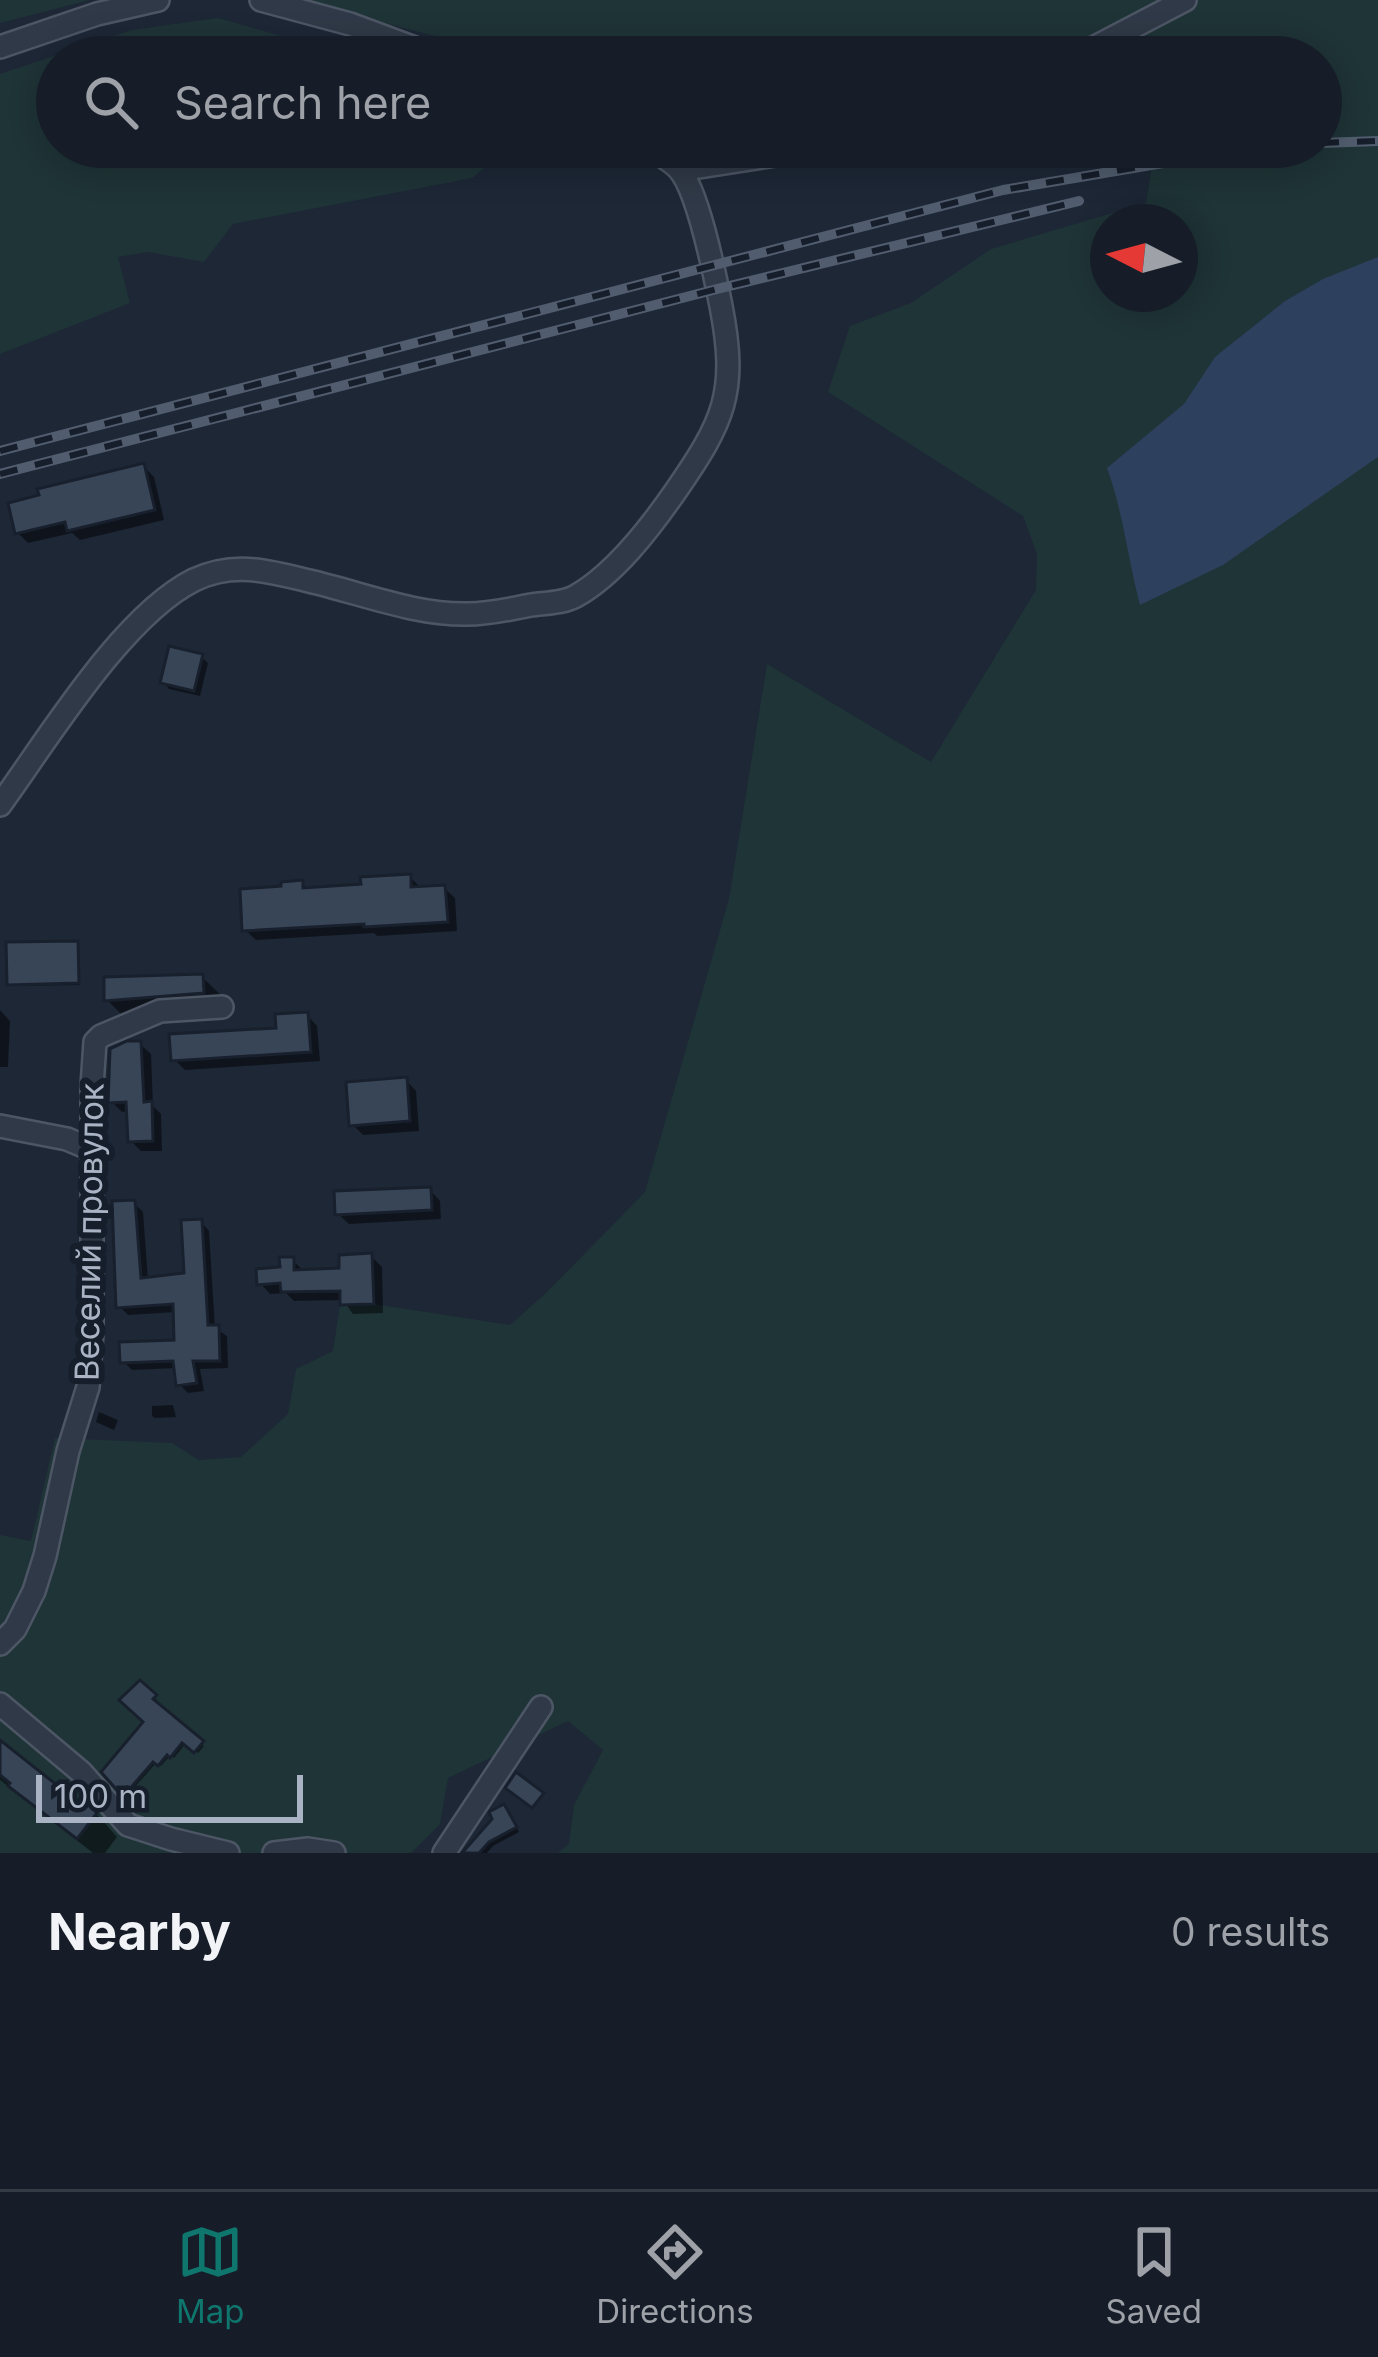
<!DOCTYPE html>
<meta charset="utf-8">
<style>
body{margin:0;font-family:Inter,sans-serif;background:#232a34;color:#f1f3f6}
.compass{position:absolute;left:1090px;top:204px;width:108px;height:108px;border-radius:50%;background:#161d28;box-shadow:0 6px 30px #0003;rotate:276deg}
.scale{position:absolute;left:36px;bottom:30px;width:267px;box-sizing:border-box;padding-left:12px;border:6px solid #a9b3c4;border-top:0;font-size:33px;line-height:42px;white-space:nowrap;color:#a9b3c4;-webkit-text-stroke:9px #161e2b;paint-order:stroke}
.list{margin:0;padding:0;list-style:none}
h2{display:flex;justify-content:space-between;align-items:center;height:156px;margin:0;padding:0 48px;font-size:51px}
h2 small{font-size:39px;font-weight:400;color:#9ea2a8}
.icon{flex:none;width:66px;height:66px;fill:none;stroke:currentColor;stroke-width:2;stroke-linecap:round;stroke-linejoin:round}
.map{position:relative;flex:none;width:1378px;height:1853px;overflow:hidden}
.search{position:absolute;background:#161d28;box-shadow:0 6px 30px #0003;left:36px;right:36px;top:36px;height:132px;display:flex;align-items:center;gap:30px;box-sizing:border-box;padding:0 42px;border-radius:66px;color:#9ea2a8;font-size:45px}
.sheet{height:336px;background:#161d28}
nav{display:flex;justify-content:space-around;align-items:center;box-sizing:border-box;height:168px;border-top:3px solid #353b45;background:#161d28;font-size:33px;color:#9ea2a8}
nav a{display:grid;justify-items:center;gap:6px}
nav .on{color:#0f766e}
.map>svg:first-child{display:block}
.green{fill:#1f3437;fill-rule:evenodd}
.water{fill:#2d405d}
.shadow{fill:#0007}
.building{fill:#384557;stroke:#18202d;stroke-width:3}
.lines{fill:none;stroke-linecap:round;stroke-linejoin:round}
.minor-casing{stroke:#4d5665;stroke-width:26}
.minor{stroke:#303947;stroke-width:21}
.rail-casing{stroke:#515d6e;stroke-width:10}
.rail{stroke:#161e2b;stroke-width:6;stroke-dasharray:18;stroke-linecap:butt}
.labels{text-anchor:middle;stroke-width:12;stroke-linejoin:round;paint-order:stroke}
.street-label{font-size:33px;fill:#a9b3c4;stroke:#161e2b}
</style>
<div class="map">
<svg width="1378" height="1853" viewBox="0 0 1378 1853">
<rect width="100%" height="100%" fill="#1d2736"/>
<g class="green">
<path d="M 0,0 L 90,0 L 0,23 Z"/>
<path d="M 290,0 L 1378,0 L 1378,1853 L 558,1853 L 569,1844 L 574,1805 L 603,1750 L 568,1721 L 448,1778 L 440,1824 L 411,1853 L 0,1853 L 0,1535 L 31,1541 L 55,1438 L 172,1443 L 199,1460 L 241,1457 L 288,1414 L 296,1369 L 333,1351 L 340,1305 L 374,1304 L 510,1325 L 546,1293 L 645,1192 L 729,899 L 767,664 L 931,762 L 1036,590 L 1037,554 L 1023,516 L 828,392 L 850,326 L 911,303 L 991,249 L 1146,203 L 1155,147 L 1321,147 L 1321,57 L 495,57 L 464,43 ZM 1108,222 L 1180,222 L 1180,294 L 1108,294 Z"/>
<path d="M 218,18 L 356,57 L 57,57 L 57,147 L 510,147 L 472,178 L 233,224 L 204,262 L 148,252 L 118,257 L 130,303 L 0,354 L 0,74 L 132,30 Z"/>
</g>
<path class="water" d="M 1378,257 L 1378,457 L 1223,565 L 1140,605 C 1128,559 1123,512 1107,468 L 1184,404 L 1215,357 L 1285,301 L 1323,279 Z"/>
<g class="shadow">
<path d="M 143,466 L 154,477 L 164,520 L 80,540 L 72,533 L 28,543 L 18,533 Z"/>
<path d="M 201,657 L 208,663 L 200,696 L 169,689 L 163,682 Z"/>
<path d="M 410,877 L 420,887 L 444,888 L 455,898 L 457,931 L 377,936 L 374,933 L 256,940 L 245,930 L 302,883 L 309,891 L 364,887 Z"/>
<path d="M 76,944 L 79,946 L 80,985 L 13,986 L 10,984 Z"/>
<path d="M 202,977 L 224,998 L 129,1022 L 107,1000 Z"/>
<path d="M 0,1010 L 10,1021 L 8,1067 L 0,1067 Z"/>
<path d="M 307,1015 L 317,1026 L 320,1061 L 185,1070 L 174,1059 L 279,1031 Z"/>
<path d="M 140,1044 L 151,1054 L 153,1106 L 161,1114 L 162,1151 L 141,1151 L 131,1141 L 129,1111 L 122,1112 L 111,1101 Z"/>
<path d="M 406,1080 L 416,1091 L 419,1131 L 363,1135 L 352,1124 Z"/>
<path d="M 430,1190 L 440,1201 L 441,1219 L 349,1224 L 338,1214 Z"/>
<path d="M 134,1203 L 143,1212 L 148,1280 L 188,1276 L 201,1222 L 209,1231 L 215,1328 L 227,1336 L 228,1368 L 200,1369 L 204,1391 L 188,1393 L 179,1384 L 177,1368 L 132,1370 L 123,1361 L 177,1343 L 176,1312 L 128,1315 L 119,1306 Z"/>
<path d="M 371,1256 L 382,1267 L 383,1313 L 353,1314 L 343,1300 L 294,1301 L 286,1293 L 270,1294 L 260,1283 L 283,1270 L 292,1260 L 303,1270 L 342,1271 Z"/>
<path d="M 173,1405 L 176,1417 L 155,1418 L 152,1416 L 152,1406 Z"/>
<path d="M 99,1412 L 118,1420 L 114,1430 L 96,1422 Z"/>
<path d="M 140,1684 L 157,1700 L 153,1703 L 204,1746 L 198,1753 L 186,1743 L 174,1758 L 171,1755 L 161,1766 L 157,1762 L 133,1789 L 144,1798 L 136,1807 L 105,1772 L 147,1722 Z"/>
<path d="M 0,1744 L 78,1805 L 82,1800 L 103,1821 L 117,1837 L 105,1853 L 93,1853 L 0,1780 Z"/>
<path d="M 509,1812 L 519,1832 L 493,1846 L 487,1853 L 472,1853 Z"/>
</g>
<g class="building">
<path d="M 144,463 L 155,510 L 67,531 L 65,522 L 15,534 L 8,503 L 39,495 L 37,489 Z"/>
<path d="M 169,646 L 203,654 L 194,691 L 160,683 Z"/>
<path d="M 411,874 L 411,887 L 445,885 L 448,922 L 364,927 L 364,924 L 242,931 L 240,889 L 281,886 L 281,882 L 303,880 L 303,888 L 361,884 L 360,877 Z"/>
<path d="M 78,941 L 79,983 L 7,985 L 6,942 Z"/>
<path d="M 203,974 L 204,993 L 104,1001 L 104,977 Z"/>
<path d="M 308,1012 L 311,1052 L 171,1061 L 169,1034 L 276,1028 L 275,1014 Z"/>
<path d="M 127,1041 L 141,1041 L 144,1102 L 152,1101 L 153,1141 L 128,1142 L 126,1102 L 108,1103 L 110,1049 Z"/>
<path d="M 407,1077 L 410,1121 L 349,1126 L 346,1082 Z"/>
<path d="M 431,1187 L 432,1210 L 335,1215 L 334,1191 Z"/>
<path d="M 135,1200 L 141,1278 L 184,1273 L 181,1220 L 202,1219 L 208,1325 L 219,1325 L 220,1361 L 193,1361 L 197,1383 L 176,1386 L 173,1361 L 120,1363 L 119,1342 L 174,1340 L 173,1304 L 116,1308 L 112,1201 Z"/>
<path d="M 372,1253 L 374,1304 L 340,1305 L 340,1291 L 281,1292 L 280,1283 L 257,1285 L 256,1269 L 280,1267 L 279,1257 L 294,1257 L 294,1270 L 339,1268 L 339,1255 Z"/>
<path d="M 140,1680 L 157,1695 L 153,1699 L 204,1741 L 194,1753 L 182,1743 L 170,1758 L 167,1755 L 158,1766 L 153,1762 L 133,1785 L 144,1794 L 133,1808 L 101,1772 L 143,1722 L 119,1700 Z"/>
<path d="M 0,1740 L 77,1801 L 82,1796 L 97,1813 L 77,1839 L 8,1786 L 10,1783 L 0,1775 Z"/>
<path d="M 516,1772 L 544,1793 L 532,1808 L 505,1788 Z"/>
<path d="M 504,1804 L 517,1827 L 489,1842 L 479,1853 L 462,1853 L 492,1819 L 489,1812 Z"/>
</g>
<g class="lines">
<g class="minor-casing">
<g id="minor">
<path d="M 261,0 L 350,24 L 439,57"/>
<path d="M 0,47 L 97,14 L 158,0"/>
<path d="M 1076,57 L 1185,0"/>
<path d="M 680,170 L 826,147"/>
<path d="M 0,805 C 48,739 122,616 194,580 C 234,561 268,571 309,581 C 361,593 414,615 468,614 C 489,614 511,609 531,605 C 545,603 564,603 576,596 C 615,574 650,528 675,492 C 724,421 738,393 721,306 C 715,276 698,189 678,168 C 670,160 658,154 649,147"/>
<path d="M 0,1126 L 67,1139 L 93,1150"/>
<path d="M 0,1644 L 15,1629 L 34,1591 L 45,1556 L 68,1451 L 88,1387 L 92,1333 L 92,1086 L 95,1042 L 101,1036 L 160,1011 L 222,1007"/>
<path d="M 0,1704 L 81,1772 L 128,1825 L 171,1839 L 228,1853"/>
<path d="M 274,1853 L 308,1849 L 334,1853"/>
<path d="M 444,1853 L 541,1707"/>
</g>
</g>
<use href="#minor" class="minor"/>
<g class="rail-casing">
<g id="rail">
<path d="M 1321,143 L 1378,141"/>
<path d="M 0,451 L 1003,190 L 1175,161 L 1290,147"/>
<path d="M 0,474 L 717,289 L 1079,201"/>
</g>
</g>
<use href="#rail" class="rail"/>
</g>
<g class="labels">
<g class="street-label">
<text transform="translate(89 1232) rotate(-89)" y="12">Веселий провулок</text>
</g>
</g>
</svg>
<svg class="compass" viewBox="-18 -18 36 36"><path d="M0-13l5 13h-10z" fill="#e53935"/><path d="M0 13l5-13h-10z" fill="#9ea2a8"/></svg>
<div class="scale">100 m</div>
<div class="search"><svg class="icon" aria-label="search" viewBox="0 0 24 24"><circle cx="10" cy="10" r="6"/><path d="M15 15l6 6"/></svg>Search here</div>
</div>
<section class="sheet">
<h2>Nearby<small>0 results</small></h2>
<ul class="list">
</ul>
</section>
<nav>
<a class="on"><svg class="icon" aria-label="map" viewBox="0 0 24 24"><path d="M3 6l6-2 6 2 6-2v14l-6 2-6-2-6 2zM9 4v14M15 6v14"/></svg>Map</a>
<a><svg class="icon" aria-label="directions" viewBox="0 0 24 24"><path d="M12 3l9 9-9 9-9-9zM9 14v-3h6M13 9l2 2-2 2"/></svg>Directions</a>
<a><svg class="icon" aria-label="saved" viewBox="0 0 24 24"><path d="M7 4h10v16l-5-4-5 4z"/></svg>Saved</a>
</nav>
